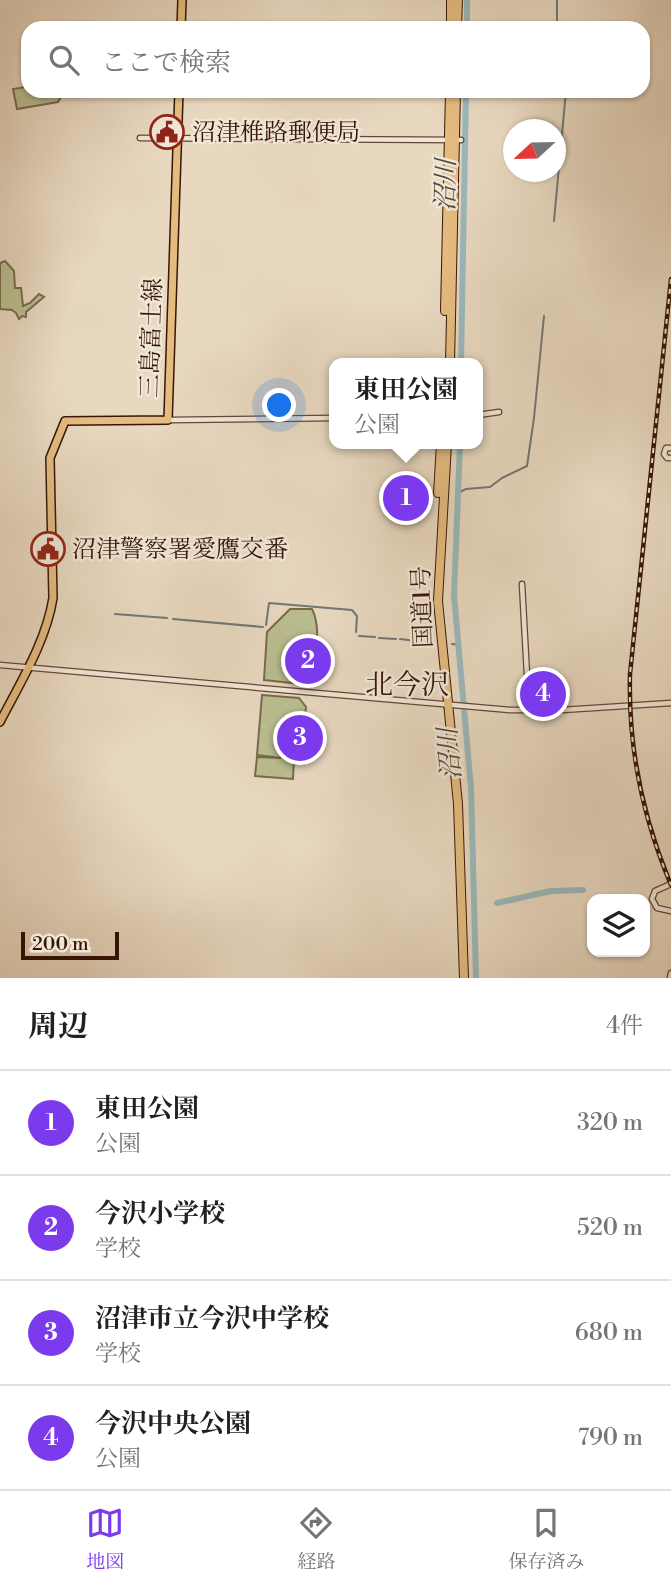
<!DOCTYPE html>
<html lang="ja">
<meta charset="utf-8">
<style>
body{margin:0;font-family:"Libre Bodoni","Noto Serif JP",serif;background:#f2f2f2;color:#202124}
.controls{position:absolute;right:21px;bottom:21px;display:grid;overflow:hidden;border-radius:14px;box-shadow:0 2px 5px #0004}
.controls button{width:63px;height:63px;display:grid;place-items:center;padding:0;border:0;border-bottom:2px solid #e0e0e0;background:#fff;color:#202124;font:35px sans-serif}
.compass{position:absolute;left:503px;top:119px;width:63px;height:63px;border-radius:50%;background:#fff;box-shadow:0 2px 5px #0004;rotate:248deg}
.scale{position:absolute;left:21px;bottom:18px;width:98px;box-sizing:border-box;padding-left:7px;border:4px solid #381607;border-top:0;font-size:19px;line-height:24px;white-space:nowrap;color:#381607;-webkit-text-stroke:5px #f0e6d6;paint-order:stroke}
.you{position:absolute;left:280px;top:406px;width:24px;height:24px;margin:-18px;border:5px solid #fff;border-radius:50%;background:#1a73e8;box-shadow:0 0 0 10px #1a73e833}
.badge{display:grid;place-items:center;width:46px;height:46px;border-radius:50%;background:#7c3aed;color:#fff;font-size:23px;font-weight:700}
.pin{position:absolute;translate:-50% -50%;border:4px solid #fff;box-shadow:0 2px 7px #0006}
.popup{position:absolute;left:329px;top:358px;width:154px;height:91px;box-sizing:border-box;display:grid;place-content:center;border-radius:14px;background:#fff;filter:drop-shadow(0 2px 5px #0005);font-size:23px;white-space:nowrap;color:#757577}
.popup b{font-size:26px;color:#202124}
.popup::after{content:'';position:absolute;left:50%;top:100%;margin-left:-14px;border:14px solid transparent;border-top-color:#fff}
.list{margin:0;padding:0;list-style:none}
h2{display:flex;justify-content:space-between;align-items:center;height:91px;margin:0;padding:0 28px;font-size:30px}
h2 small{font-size:23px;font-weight:400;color:#757577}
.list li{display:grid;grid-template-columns:46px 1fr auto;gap:21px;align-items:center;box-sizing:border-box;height:105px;padding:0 28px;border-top:2px solid #e0e0e0}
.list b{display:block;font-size:26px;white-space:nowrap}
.list p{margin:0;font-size:23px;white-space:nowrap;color:#757577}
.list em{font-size:23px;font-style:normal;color:#757577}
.icon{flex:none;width:38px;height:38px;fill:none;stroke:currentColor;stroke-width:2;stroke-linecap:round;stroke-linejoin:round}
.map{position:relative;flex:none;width:671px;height:978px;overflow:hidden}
.search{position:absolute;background:#fff;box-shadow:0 2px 5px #0004;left:21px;right:21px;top:21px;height:77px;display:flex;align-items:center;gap:18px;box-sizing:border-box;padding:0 24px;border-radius:21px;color:#757577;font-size:26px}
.sheet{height:511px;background:#fff}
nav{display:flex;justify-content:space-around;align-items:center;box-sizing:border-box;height:98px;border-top:2px solid #e0e0e0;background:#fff;font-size:19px;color:#757577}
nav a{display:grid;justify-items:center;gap:4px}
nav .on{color:#7c3aed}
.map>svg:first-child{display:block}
.green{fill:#babe90;stroke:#796a4c;stroke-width:2}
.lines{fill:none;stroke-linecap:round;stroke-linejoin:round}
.stream{stroke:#737773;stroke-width:2}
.river{stroke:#9ab8bb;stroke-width:6}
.minor-casing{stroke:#644635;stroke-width:7}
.major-casing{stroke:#381607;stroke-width:10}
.highway-casing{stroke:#381607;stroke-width:10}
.minor{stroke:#f0e6d6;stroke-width:4.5}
.major{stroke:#e4bc80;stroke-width:7}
.highway{stroke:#e4bc80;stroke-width:8}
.rail-casing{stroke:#381607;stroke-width:4.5}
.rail{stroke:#f0e6d6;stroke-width:2;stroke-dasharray:5;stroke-linecap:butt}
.labels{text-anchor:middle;stroke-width:5;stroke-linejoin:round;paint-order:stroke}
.poi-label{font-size:24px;fill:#381607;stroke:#f0e6d6;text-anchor:start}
.street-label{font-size:24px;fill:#381607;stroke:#f0e6d6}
.water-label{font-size:26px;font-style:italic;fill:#55473d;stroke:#f0e6d6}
.quarter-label{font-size:28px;fill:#381607;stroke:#f0e6d6}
</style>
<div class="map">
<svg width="671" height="978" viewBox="0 0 671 978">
<rect width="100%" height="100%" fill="#e8d8c0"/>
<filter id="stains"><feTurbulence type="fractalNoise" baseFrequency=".00286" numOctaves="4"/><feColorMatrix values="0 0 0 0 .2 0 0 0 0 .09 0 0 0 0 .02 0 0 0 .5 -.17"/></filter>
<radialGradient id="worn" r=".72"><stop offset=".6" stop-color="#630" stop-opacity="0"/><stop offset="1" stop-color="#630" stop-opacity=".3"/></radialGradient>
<g class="green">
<path d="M 26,87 L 28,87 L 28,91 L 60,91 L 61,97 L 58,102 L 17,109 L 13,89 Z"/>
<path d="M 5,261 L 14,271 L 15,288 L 21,288 L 23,306 L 30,303 L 39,294 L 44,297 L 26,312 L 26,317 L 22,316 L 19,319 L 16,313 L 12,310 L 0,309 L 0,263 Z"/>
<path d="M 290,609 L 312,609 C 321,627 316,650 314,670 L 311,673 L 310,685 L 264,680 L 267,632 Z"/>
<path d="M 553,679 L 555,708 L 532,708 L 530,681 Z"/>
<path d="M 262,695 L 299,698 L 306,707 L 300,759 L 294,759 L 293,779 L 255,776 L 257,757 L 281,758 L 257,755 Z"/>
</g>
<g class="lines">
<g class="stream">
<path d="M 557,0 L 557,28"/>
<path d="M 554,221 L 566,91"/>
<path d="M 458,493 L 466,489 L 490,487 L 502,478 L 527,466 L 534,418 L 544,316"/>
<path d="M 115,614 L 167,618"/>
<path d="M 173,619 L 263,627"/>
<path d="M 266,625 L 269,603 L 352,610 L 357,616 L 356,632"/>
<path d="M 359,636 L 375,637"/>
<path d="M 379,638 L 396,639"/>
<path d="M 400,639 L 416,641"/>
<path d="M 420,641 L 427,642"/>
<path d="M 452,644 L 459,645"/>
</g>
<g class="river">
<path d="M 467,28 L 467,0"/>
<path d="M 461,363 L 466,91"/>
<path d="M 460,444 L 454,595 L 471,788 L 476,978"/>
<path d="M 497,903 L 551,891 L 583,890"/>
</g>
<g class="minor-casing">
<g id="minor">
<path d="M 140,138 L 461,140"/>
<path d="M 478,415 L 499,412"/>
<path d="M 169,420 L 334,418"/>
<path d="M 671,448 L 666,448 L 664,454 L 667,458 L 671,458"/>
<path d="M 522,584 L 529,712"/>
<path d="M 0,665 L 510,710 L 562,710 L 671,703"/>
<path d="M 671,884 L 655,891 L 652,899 L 657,908 L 671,911"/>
<path d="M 670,978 L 671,973"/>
</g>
</g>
<g class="major-casing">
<g id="major">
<path d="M 181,28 L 182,0"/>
<path d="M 0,722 C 20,683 46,642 53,598 L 50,458 L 65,421 L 168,420 L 179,91"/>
</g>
</g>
<g class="highway-casing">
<g id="highway">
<path d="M 451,28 L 451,0"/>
<path d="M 457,28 L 458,0"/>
<path d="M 445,311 L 450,91"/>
<path d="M 450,363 L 456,91"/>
<path d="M 447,444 L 438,601 L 458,804 L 464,978"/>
<path d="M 438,493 L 441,444"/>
</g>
</g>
<use href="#minor" class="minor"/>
<use href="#major" class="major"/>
<use href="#highway" class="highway"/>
<g class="rail-casing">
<path id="rail" d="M 671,279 L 630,674 C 628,748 642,816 671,885"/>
</g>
<use href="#rail" class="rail"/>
</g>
<defs>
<g id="civic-ring" transform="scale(1.75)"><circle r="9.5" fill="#f0e6d6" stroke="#8f2418" stroke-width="1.5"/><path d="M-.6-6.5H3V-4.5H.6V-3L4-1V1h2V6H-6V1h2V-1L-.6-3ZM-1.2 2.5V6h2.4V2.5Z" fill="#8f2418"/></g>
</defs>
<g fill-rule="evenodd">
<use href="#civic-ring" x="167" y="132"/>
<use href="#civic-ring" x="48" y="549"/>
</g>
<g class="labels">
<g class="poi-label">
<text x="192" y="140">沼津椎路郵便局</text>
<text x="72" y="557">沼津警察署愛鷹交番</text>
</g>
<g class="street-label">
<text transform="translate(151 338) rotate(-88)" y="8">三島富士線</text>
<text transform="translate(422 607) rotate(-92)" y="8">国道1号</text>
</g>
<g class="water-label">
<text transform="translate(445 185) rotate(-89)" y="9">沼川</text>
<text transform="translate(449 754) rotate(-95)" y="9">沼川</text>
</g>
<g class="quarter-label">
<text x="407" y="694">北今沢</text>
</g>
</g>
<rect width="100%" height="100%" filter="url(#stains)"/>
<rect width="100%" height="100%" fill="url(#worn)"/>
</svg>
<div class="controls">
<button><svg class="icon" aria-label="layers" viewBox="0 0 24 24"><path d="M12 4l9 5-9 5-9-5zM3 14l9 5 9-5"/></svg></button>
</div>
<svg class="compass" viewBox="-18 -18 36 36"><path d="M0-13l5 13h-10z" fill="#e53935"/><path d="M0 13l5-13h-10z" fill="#757577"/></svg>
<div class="scale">200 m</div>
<div class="you"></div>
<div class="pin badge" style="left:406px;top:498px">1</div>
<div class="popup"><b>東田公園</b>公園</div>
<div class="pin badge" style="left:308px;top:661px">2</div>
<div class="pin badge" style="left:300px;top:738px">3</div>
<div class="pin badge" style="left:543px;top:694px">4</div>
<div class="search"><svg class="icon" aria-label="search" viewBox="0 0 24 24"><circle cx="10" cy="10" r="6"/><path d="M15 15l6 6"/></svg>ここで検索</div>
</div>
<section class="sheet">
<h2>周辺<small>4件</small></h2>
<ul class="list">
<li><span class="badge">1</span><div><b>東田公園</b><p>公園</p></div><em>320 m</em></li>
<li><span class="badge">2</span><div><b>今沢小学校</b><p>学校</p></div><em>520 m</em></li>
<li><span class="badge">3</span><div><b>沼津市立今沢中学校</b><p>学校</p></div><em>680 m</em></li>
<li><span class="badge">4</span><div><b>今沢中央公園</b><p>公園</p></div><em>790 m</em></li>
</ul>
</section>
<nav>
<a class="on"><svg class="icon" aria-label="map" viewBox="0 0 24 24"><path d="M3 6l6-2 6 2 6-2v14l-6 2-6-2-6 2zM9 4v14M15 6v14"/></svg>地図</a>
<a><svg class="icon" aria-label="directions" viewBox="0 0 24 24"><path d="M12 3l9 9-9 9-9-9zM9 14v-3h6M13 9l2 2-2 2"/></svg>経路</a>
<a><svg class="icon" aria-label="saved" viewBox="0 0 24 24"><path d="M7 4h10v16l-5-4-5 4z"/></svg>保存済み</a>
</nav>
